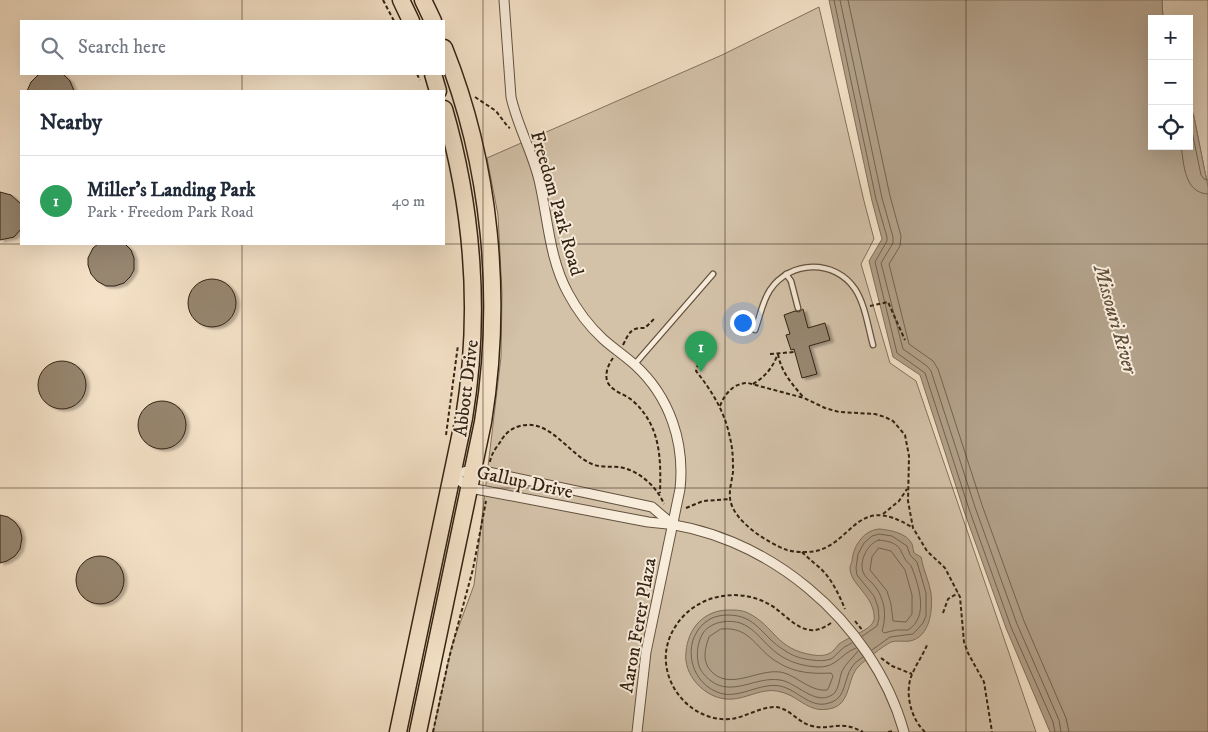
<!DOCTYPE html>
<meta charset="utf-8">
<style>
body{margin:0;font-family:"IM FELL DW Pica",serif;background:#f2f2f3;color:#1f2937}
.controls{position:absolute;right:15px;top:15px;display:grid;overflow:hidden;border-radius:0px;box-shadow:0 5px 20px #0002}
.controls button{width:45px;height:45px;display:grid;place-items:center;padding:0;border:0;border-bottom:1px solid #e0e1e3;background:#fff;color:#1f2937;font:25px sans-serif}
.you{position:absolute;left:742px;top:322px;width:18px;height:18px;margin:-12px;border:4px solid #fff;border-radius:50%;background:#1a73e8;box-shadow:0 0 0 8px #1a73e833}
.badge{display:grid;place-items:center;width:32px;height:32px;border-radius:50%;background:#8f2418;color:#fff;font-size:16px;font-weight:700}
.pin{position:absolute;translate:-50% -41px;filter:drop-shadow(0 1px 2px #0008)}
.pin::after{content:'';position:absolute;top:26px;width:18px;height:15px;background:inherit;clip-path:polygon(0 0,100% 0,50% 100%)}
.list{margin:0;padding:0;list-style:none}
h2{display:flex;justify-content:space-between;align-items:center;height:65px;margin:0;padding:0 20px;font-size:21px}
h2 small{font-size:16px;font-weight:400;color:#747a83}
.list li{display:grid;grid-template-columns:32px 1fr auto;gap:15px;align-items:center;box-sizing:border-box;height:90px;padding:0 20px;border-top:1px solid #e0e1e3}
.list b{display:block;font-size:19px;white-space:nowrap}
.list p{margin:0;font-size:16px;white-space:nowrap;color:#747a83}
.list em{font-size:16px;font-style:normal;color:#747a83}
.icon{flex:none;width:28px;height:28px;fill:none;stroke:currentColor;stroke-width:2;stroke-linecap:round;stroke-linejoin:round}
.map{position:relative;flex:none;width:1208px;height:732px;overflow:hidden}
.search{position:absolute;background:#fff;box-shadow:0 5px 20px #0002;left:20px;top:20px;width:425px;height:55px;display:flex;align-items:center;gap:12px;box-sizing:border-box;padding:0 18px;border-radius:0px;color:#747a83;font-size:19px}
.panel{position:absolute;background:#fff;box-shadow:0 5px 20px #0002;left:20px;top:90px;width:425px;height:155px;border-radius:0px}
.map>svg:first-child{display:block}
.green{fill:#d3c1a8;stroke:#83725d}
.water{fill:#b2a089;stroke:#7f6e59}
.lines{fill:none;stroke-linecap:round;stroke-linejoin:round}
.shore{stroke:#72624e;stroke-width:1}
.building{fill:#978670;stroke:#332312;filter:url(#shadow)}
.lane-casing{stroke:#63523f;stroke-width:7}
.street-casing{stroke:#63523f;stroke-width:11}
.highway-casing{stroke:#332312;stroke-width:19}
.path{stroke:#332312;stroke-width:2;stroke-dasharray:4 2.5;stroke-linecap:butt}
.lane{stroke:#f8ecdb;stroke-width:4.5}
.street{stroke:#f8ecdb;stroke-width:9}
.highway{stroke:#f4e1c7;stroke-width:16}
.grid{fill:none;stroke:#332312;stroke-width:1;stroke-opacity:0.55}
.labels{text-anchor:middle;stroke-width:4;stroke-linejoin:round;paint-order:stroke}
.street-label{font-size:19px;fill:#332312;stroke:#f8ecdb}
.water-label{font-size:20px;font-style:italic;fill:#5f4f3c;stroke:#f8ecdb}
</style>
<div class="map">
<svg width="1208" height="732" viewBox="0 0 1208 732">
<defs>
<filter id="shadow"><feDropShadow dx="3.5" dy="2" stdDeviation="1" flood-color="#0004"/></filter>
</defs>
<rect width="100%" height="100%" fill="#f4e1c7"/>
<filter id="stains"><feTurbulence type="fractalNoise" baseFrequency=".004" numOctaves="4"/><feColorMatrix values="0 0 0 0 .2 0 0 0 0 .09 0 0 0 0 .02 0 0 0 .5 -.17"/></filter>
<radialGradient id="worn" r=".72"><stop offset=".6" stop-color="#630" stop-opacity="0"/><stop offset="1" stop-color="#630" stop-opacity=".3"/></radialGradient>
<g class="green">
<path d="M 1162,0 L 1208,0 L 1208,187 L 1194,117 L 1189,101 L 1189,19 L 1163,19 Z"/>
<path d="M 819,7 L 864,201 L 874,239 L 861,264 L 890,363 L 916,381 L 1036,732 L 433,732 L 452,645 L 474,585 L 501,357 L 502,293 L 498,215 L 487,158 L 722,55 Z"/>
</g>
<g class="water">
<path d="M 829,0 L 1162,0 L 1163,19 L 1152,19 L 1152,146 L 1189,146 L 1189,101 L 1194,117 L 1208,187 L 1208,732 L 1050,732 L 1006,628 L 964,511 L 920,375 L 893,357 L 869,261 L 882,239 L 872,201 Z"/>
<path d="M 879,529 C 890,530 907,533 912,544 C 913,547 913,550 914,553 L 921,557 C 923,569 929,581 931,593 C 933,610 930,637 910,641 C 903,642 897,640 891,642 C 883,646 864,661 858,667 C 847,679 851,702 833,708 C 809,715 801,697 781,692 C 762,686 745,701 726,699 C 704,697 683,675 686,652 C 688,628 704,610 729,610 C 736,610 742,610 748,613 C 776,627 775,649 813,655 C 821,656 828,656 834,650 C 836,648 837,646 839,644 C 847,638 870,630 873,622 C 875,619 874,617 874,614 C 871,593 850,584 850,568 C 850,565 852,563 852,561 C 853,554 854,549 858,543 C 863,535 870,530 879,529 Z"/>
</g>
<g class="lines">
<g class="shore">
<path d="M 834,0 L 876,199 L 887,237 L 887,241 L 875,262 L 897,353 L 925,373 L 969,509 L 1011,627 L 1053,722 L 1055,732"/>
<path d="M 840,0 L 882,198 L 893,237 L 893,243 L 881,263 L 903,349 L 927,366 L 931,371 L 975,507 L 1017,624 L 1059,720 L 1061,732"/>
<path d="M 848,0 L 890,196 L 901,236 L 900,246 L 889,264 L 909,344 L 933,361 L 938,369 L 982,505 L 1024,621 L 1066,718 L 1069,732"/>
<path d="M 1189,117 L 1201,175 L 1204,179 L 1208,180"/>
<path d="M 1181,146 C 1184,164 1184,193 1208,194"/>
<path d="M 879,540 C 887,541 895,542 900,549 C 902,552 903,556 905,559 C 907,563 911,564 912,568 C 919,586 929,617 908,630 L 896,630 L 884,633 L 882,631 C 887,615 885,598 873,584 C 869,580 865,577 863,572 C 859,560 868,543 879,540 Z"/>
<path d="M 879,548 L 891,551 L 905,570 L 912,595 L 912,614 L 906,622 L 893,621 L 891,604 L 887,591 L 870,570 L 872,557 Z"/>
<path d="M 721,629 C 752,626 755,650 779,663 C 795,673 813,674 831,673 L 833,676 L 829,687 L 827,690 C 810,692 797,675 780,672 C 756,669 729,692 710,670 C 702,660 705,648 709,637 Z"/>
<path d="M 861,637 L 877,626 L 879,618 L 878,607 L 874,596 L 857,575 L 856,568 L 858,554 L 864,543 L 872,536 L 879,534 L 892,536 L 907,546 L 910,555 L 917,562 L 926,593 L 926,616 L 923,623 L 913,634 L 890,637 L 872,650"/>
<path d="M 852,643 C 849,645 845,646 842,649 C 838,652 836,656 831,659 C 825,661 818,661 812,660 C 802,659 792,656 784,650 C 762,637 757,615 728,615 C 722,615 716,616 710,619 C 681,636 687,680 717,692 C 737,701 759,682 780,686 C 799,690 811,711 832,702 C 846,697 844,678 852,667 C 854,663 859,660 863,657"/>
<path d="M 856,648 C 840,654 837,668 817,667 C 804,666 792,663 781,656 C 759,642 752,617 722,622 C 715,623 707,627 703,633 C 697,643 696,656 699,666 C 701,672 706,677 711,681 C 733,697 756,676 780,680 C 796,682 815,706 832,695 C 839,691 839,679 842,671 C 846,663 853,658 858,651"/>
</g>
</g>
<g class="building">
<path d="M 39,74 L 63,74 L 70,81 L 74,91 L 27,91 L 31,82 Z"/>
<path d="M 0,192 L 11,195 L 21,204 L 21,229 L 14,237 L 0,240 Z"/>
<path d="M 98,244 L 125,244 L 131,250 L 134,258 L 134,270 L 130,277 L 124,283 L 115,286 L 106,286 L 97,281 L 91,274 L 88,265 L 88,258 L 93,248 Z"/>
<circle cx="212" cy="303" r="24"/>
<path d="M 803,309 L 808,328 L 825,323 L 830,340 L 809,346 L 817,374 L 802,378 L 794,349 L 791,350 L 786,335 L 790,334 L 784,315 L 795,311 L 799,312 Z"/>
<circle cx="62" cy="385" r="24"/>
<circle cx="162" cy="425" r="24"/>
<path d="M 0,515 L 8,517 L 15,522 L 20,529 L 22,538 L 20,549 L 15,556 L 7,561 L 0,563 Z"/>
<circle cx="100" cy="580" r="24"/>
</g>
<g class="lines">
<g class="lane-casing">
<g id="lane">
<path d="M 786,274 L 791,281 L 798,308"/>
<path d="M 755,330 C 760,317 762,302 770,290 C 790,260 835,259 855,289 C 865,304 868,327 873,345"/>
<path d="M 634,365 L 713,274"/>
</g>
</g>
<g class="street-casing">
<g id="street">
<path d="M 504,0 L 511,97 C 517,125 532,151 539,180 C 548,218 549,258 568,293 C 577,310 589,326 603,339 C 613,348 625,356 635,365 C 670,397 685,443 680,489 L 646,652 L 637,732"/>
<path d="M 452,475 L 470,488 L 648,522 C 764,529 873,621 904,732"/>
<path d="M 452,475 L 474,469 L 652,507 L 672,524"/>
</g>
</g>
<g class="highway-casing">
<g id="highway">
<path d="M 401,0 L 411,21"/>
<path d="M 423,0 L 433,21"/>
<path d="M 433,74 L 438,91"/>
<path d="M 398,732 L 464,418 C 481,315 473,209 444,109"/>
<path d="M 418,732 L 483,422 C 503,298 491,165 444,48"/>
</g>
</g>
<g class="path">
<path d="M 383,0 L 394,21"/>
<path d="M 417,74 L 420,80"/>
<path d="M 475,97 L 496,111 L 508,127 L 510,128"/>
<path d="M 870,306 L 888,302 L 905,340"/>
<path d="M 623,345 C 629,333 631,327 645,328 L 655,318"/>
<path d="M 702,351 L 696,371 C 712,391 725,412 730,438 C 733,449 733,461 733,472 C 732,480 729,490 730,498 C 732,521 768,543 787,550 C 793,552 800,552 806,552 C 853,552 852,489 913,528"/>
<path d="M 770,354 L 794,352"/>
<path d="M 778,354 C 781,372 792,384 804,398"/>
<path d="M 613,358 C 608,365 604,375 608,383 C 613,392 625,394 633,401 C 661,426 661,459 660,493"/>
<path d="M 753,384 C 764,378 773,367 777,356"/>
<path d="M 720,406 C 725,393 734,383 748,383 L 804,398 L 825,408 L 839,412 L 875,414 L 885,417 L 893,421 L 905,435 L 909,456 L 908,501 L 913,528 L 927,551 L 945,568 L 960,597 L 964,642 L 968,653 L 984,682 L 992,732"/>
<path d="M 446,435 L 458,345"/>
<path d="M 490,462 C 491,453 498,446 502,439 C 507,432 512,428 520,426 C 550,418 568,454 592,464 C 601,468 610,466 619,467 C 639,470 657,487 664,504"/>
<path d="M 686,508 L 703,501 L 730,499"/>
<path d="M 883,514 L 899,501 L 907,489"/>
<path d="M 802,552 C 808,558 814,563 820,568 C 832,579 839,595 845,609"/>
<path d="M 943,613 L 948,599 L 958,593"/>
<path d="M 855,621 L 863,631"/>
<path d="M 831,623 C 825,627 818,631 810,630 C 796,628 786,616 775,608 C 750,590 714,591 690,610 C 674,623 664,643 666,663 C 669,695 698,722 731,719 C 746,717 760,707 775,707 C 790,708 798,723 812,726 C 832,731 838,719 863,732"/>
<path d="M 881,658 L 892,666 L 912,674"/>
<path d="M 433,732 L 449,658 L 473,569 L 486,501"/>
<path d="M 888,732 L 893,731"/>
<path d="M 925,732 C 911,719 905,694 911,677 C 915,666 923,655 927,645"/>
</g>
<use href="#lane" class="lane"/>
<use href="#street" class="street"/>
<use href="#highway" class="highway"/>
</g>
<path class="grid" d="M 242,0 L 242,21M 483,0 L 483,732M 725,0 L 725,732M 966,0 L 966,732M 242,74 L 242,91M 0,244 L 1208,244M 242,244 L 242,732M 0,488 L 1208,488"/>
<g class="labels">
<g class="street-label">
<text transform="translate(558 203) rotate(74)" y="7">Freedom Park Road</text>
<text transform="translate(465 388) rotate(-83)" y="7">Abbott Drive</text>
<text transform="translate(525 481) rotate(12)" y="7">Gallup Drive</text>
<text transform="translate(637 625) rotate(-80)" y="7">Aaron Ferer Plaza</text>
</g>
<g class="water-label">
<text transform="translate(1116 319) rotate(74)" y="7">Missouri River</text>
</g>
</g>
<rect width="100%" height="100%" filter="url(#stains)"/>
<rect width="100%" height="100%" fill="url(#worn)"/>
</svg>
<div class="controls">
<button>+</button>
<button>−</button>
<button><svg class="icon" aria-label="locate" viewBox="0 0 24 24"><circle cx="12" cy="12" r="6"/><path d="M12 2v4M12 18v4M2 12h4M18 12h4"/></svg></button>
</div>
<div class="you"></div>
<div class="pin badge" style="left:701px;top:372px;background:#2e9e5b">1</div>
<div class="search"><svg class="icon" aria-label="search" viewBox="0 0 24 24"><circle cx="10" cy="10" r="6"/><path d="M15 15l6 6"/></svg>Search here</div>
<section class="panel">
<h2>Nearby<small></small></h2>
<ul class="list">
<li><span class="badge" style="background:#2e9e5b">1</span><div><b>Miller's Landing Park</b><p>Park · Freedom Park Road</p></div><em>40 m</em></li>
</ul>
</section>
</div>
